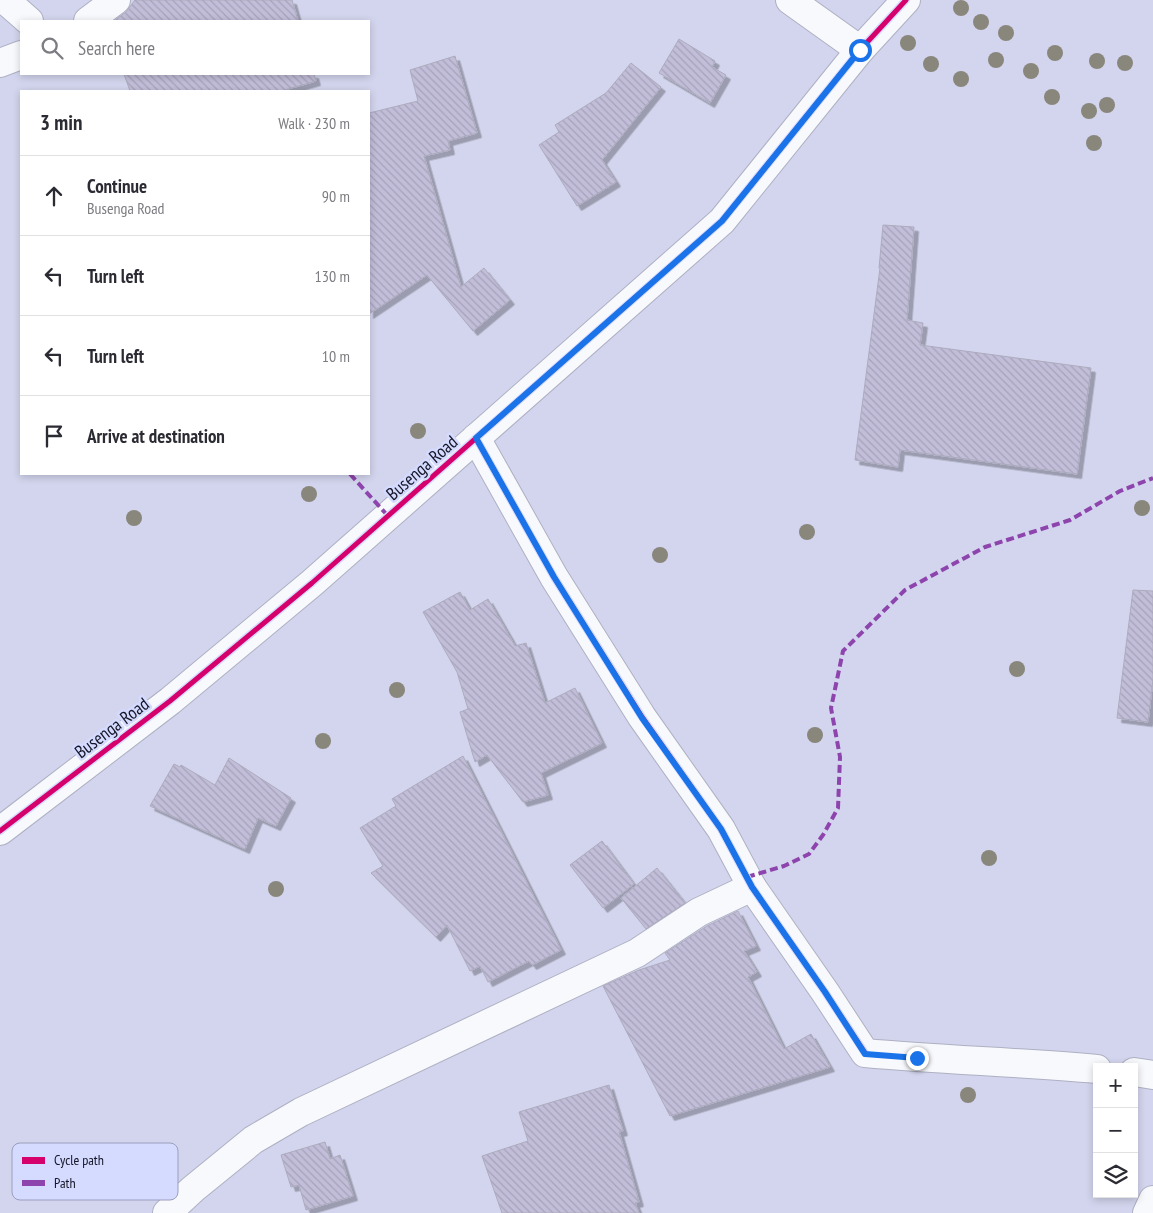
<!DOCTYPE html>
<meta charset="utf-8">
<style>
body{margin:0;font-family:"PT Sans Narrow",sans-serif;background:#f7f7f7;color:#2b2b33}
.controls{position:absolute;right:15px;bottom:15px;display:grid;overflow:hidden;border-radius:0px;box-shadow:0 2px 8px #0003}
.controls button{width:45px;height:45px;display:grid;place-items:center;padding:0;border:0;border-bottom:1px solid #e1e1e2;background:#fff;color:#2b2b33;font:25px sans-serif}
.stop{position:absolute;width:15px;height:15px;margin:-11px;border:4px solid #1a73e8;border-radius:50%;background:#fff}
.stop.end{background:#1a73e8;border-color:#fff;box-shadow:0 1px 5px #0008}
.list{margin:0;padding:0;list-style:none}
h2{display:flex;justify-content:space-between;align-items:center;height:65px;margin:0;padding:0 20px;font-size:21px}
h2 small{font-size:16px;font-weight:400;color:#7c7c81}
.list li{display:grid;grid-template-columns:32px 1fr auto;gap:15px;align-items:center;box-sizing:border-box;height:80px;padding:0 20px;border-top:1px solid #e1e1e2}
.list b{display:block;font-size:19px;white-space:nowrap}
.list p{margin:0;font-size:16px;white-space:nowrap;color:#7c7c81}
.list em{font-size:16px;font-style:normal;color:#7c7c81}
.icon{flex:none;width:28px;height:28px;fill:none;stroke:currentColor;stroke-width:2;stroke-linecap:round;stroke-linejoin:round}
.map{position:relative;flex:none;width:1153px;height:1213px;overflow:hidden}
.search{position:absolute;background:#fff;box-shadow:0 2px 8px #0003;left:20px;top:20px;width:350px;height:55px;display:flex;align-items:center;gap:12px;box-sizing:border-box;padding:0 18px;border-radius:0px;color:#7c7c81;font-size:19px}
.panel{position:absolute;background:#fff;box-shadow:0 2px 8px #0003;left:20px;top:90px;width:350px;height:385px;border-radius:0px}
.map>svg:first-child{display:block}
.building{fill:url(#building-back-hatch);stroke:#acabbe;filter:url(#shadow)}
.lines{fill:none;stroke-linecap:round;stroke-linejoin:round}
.street-casing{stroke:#aeb0c3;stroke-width:30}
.secondary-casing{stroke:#aeb0c3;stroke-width:30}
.street{stroke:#f8f9fc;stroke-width:28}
.secondary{stroke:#f8f9fc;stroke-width:28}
.quiet{stroke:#8e44ad;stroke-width:4;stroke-dasharray:8 4;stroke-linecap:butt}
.cycleway-casing{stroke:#d5daff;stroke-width:8}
.cycleway{stroke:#d6006c;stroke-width:5}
.tree{fill:#89867c}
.route{stroke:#1a73e8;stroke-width:6}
.labels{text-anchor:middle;stroke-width:5;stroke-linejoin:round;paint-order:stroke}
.street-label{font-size:18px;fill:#141525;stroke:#d5daff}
.key{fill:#d5daff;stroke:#9b9fbe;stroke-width:1}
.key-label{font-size:14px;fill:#141525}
</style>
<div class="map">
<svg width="1153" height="1213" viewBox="0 0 1153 1213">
<defs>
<pattern id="building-back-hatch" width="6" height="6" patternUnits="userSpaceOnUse" patternTransform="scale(1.25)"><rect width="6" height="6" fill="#c2bed9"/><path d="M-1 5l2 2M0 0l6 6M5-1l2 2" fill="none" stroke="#a6a2ba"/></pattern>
<filter id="shadow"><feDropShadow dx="4.5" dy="4.5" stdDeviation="0" flood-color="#0004"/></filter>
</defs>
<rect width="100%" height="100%" fill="#d3d5ee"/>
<g class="building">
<path d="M 135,0 L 292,0 L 298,21 L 114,21 L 126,12 Z"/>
<path d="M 679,39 L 715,61 L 712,67 L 726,75 L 710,103 L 659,73 Z"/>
<path d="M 455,56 L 477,133 L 448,141 L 450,150 L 424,156 L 461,287 L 484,268 L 510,300 L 473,331 L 427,275 L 369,314 L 369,113 L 418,101 L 410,70 Z"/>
<path d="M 631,63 L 661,87 L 602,160 L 616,182 L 577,206 L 539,145 L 559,132 L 555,125 L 606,93 Z"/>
<path d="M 124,74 L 314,74 L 316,81 L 281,91 L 130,91 Z"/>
<path d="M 883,225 L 914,227 L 907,320 L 923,323 L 920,345 L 1091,368 L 1077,474 L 900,450 L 898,467 L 855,460 L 880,268 L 879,268 Z"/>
<path d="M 1133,590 L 1153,591 L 1153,679 L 1148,722 L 1117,718 Z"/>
<path d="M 460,592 L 470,610 L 488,599 L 515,646 L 526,643 L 545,703 L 575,688 L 602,743 L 541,773 L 548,795 L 523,802 L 487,755 L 475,762 L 460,712 L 468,709 L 457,672 L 423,612 Z"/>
<path d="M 463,756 L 561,950 L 532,965 L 529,961 L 488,982 L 480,966 L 470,971 L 447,925 L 436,937 L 371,873 L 383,866 L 360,828 L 396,806 L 392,799 Z"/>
<path d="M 229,758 L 291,798 L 276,826 L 258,818 L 245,849 L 150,806 L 174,764 L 180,767 L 181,765 L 215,785 Z"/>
<path d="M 602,841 L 634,884 L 603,908 L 570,865 Z"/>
<path d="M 657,868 L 685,903 L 646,929 L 621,898 Z"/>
<path d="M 738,911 L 756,946 L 744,951 L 757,972 L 748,977 L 784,1049 L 811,1034 L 830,1067 L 670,1116 L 603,986 L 639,970 L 670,960 L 665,953 L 707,926 Z"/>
<path d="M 609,1085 L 623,1131 L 619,1132 L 639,1202 L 635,1203 L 639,1213 L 502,1213 L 482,1156 L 528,1141 L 519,1112 Z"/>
<path d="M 325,1142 L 330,1159 L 340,1155 L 353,1196 L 306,1210 L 299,1185 L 291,1187 L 281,1155 Z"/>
</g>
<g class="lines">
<g class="street-casing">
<g id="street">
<path d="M 5,0 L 29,21"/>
<path d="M 790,0 L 860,50"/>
<path d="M 88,21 L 116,0"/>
<path d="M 0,63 L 21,55"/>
<path d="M 476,438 L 554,577 L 642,717 L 721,829 L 752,887 L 825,992 L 865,1053 C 942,1060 1019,1062 1097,1069"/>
<path d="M 1134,1072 L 1153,1075"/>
<path d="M 167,1213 L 193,1189 L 253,1140 L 301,1112 L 637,953 L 699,912 L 752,887"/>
<path d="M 1147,1213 L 1153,1200"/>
</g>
</g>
<g class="secondary-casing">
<path id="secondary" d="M 0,831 L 170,701 L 312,583 L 722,221 L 860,50 L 906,0"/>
</g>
<use href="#street" class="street"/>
<use href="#secondary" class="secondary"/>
<g class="quiet">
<path d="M 350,474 L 388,516"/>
<path d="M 747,877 L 784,866 L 809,854 L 823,835 L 838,808 L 840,757 L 831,708 L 843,651 L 905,590 L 985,547 L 1070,520 L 1120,491 L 1153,478"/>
</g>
<g class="cycleway-casing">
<g id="cycleway">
<path d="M 476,438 L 554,577 L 642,717 L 721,829 L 752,887 L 825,992 L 865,1053"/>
<path d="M 0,831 L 170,701 L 312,583 L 722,221 L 860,50 L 906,0"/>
</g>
</g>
<use href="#cycleway" class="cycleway"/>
</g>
<g class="tree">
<circle cx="961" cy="8" r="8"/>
<circle cx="981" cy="22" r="8"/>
<circle cx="1006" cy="33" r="8"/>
<circle cx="908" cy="43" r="8"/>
<circle cx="1055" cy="53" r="8"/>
<circle cx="996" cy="60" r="8"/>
<circle cx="1097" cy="61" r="8"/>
<circle cx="1125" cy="63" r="8"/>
<circle cx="931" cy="64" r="8"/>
<circle cx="1031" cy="71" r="8"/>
<circle cx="961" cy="79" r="8"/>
<circle cx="1052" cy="97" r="8"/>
<circle cx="1107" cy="105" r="8"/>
<circle cx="1089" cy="111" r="8"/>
<circle cx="1094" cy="143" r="8"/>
<circle cx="418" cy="431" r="8"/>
<circle cx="309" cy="494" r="8"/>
<circle cx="1142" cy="508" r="8"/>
<circle cx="134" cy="518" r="8"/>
<circle cx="807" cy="532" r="8"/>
<circle cx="660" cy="555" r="8"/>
<circle cx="1017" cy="669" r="8"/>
<circle cx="397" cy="690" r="8"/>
<circle cx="815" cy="735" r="8"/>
<circle cx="323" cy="741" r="8"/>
<circle cx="989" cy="858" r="8"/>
<circle cx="276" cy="889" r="8"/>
<circle cx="968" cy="1095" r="8"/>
</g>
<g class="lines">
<path class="route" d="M 860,50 L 722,221 L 476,438 L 554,577 L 642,718 L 721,829 L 752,887 L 825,992 L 865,1054 L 917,1058"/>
</g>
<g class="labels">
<g class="street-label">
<text transform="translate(422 468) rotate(-41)" y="6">Busenga Road</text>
<text transform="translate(112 728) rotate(-37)" y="6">Busenga Road</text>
</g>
</g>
<rect x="12" y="1143" width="166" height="57" rx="8" class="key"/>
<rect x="22" y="1157" width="23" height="7" fill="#d6006c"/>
<rect x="22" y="1180" width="23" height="6" fill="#8e44ad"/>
<g class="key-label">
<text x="54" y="1165">Cycle path</text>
<text x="54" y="1188">Path</text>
</g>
</svg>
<div class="controls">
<button>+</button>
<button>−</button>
<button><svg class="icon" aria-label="layers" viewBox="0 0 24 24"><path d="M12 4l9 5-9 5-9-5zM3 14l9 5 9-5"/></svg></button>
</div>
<div class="stop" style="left:860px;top:50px"></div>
<div class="stop end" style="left:917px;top:1058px"></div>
<div class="search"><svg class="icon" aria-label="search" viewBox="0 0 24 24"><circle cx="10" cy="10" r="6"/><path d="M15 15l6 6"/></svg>Search here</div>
<section class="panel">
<h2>3 min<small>Walk · 230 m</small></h2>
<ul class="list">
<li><svg class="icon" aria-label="ahead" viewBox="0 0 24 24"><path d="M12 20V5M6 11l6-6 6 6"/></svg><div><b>Continue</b><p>Busenga Road</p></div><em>90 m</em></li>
<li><svg class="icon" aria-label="left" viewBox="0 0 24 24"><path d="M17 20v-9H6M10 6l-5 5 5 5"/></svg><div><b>Turn left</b></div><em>130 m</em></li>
<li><svg class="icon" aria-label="left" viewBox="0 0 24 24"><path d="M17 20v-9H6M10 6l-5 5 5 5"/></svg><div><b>Turn left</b></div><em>10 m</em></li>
<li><svg class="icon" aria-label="arrive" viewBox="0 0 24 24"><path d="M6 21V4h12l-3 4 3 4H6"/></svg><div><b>Arrive at destination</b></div></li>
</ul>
</section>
</div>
